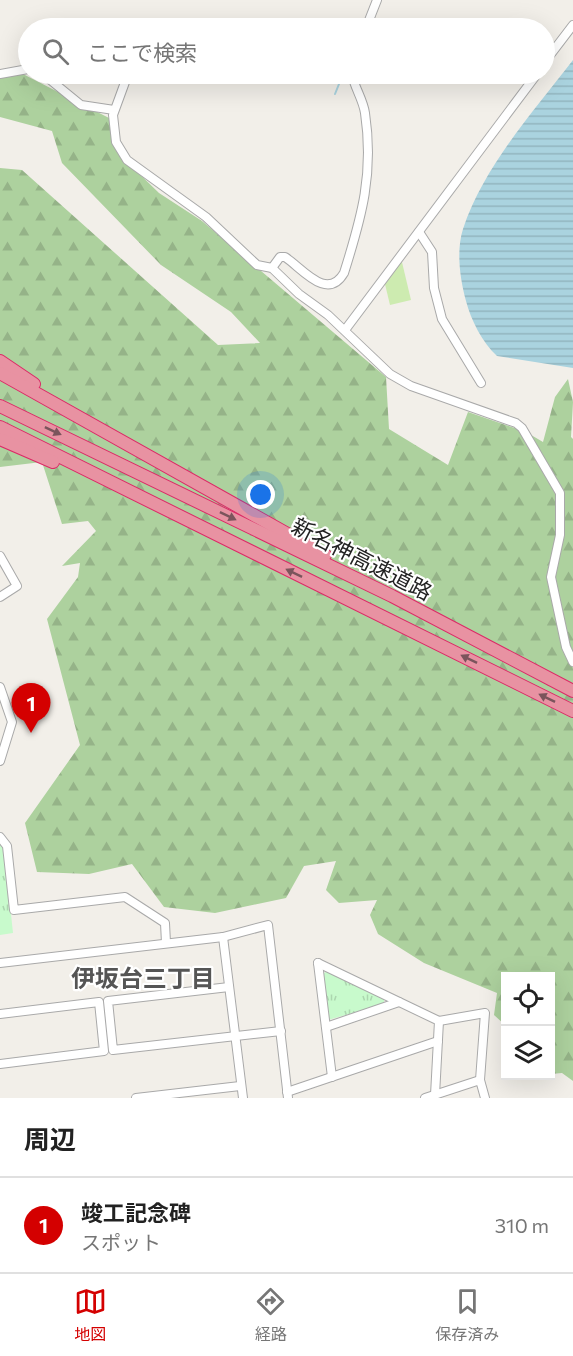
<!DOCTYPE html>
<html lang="ja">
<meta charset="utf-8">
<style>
body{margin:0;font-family:Commissioner,"Noto Sans JP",sans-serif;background:#f6f6f6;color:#222}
.controls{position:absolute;right:18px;bottom:18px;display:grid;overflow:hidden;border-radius:0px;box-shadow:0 6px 24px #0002}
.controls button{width:54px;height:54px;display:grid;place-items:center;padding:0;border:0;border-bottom:2px solid #e0e0e0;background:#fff;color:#222;font:30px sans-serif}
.you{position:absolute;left:261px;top:495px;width:21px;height:21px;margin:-15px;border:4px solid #fff;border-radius:50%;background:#1a73e8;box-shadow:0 0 0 9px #1a73e833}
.badge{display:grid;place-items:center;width:39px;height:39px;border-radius:50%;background:#d40000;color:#fff;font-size:20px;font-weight:700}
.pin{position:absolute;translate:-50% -50px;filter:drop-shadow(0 2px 3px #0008)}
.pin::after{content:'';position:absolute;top:32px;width:21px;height:18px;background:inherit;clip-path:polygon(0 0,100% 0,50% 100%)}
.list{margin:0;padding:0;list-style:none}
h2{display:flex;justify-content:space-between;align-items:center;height:78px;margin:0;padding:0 24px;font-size:26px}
h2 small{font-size:20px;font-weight:400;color:#767676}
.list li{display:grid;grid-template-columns:39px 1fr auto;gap:18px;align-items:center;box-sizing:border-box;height:96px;padding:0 24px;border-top:2px solid #e0e0e0}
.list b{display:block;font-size:22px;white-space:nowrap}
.list p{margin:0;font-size:20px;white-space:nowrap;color:#767676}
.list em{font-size:20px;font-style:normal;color:#767676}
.icon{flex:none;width:33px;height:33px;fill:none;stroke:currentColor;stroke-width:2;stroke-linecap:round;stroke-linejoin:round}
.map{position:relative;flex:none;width:573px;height:1098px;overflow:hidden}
.search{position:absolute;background:#fff;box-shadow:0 6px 24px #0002;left:18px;right:18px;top:18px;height:66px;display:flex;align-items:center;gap:15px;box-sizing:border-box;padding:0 21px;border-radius:33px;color:#767676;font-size:22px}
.sheet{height:174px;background:#fff}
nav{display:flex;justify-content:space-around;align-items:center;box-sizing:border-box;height:84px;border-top:2px solid #e0e0e0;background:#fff;font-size:16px;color:#767676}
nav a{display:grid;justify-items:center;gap:3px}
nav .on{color:#d40000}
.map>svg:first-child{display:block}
.grass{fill:#cdebb0}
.forest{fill:url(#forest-firs)}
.park{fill:url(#park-tufts)}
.water{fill:url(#water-rules)}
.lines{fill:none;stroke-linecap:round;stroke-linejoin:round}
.stream{stroke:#aad3df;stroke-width:2}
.minor-casing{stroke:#a9a9a9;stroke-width:10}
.highway-casing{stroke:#dc2a67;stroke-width:14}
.minor{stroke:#fff;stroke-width:8}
.highway{stroke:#e892a2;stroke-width:12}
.oneway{fill:#7b545c}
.labels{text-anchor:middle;stroke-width:4.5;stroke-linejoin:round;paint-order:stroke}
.street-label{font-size:22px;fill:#222;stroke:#fff}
.neighbourhood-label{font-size:24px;font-weight:bold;fill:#555;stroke:#fff}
</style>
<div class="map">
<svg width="573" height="1098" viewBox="0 0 573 1098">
<defs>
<pattern id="forest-firs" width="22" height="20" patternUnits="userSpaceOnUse" patternTransform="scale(1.5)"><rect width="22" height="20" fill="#add19e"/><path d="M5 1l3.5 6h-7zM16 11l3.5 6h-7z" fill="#95b388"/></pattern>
<pattern id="park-tufts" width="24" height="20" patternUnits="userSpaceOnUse" patternTransform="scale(1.5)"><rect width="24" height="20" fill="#c8facc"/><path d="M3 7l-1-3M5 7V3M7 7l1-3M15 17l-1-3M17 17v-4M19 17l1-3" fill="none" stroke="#acd6af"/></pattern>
<pattern id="water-rules" width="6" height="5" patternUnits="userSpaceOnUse" patternTransform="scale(1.5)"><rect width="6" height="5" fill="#aad3df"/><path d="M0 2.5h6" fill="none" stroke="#92b5bf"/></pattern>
</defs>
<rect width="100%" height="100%" fill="#f2efe9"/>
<path class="grass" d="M 401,258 L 411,300 L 390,305 L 384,280 Z"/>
<path class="forest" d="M 21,73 L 109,118 L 125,160 L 159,193 L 202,221 L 386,377 L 389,429 L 448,465 L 468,412 L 526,432 L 543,442 L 555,397 L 568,379 L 573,402 L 571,437 L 573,439 L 573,1081 L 562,1073 L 551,1074 L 550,976 L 506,976 L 505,1025 L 494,1015 L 497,993 L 424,963 L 378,934 L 370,915 L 377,900 L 339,903 L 326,890 L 336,861 L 304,866 L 286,898 L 215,913 L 164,907 L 132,864 L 89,874 L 37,872 L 25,823 L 80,745 L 47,619 L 78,577 L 80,563 L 62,566 L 96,531 L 88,521 L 62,524 L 42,462 L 0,467 L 0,168 L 22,170 L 218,345 L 260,343 L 231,312 L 161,265 L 62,163 L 52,131 L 0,117 L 0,78 Z"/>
<g class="park">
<path d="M 0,841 L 4,848 L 13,933 L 0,935 Z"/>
<path d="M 327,971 L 384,998 L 384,1004 L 328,1020 L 323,974 Z"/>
</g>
<path class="water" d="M 573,60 L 573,368 L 497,356 C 482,342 471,320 466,301 C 460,279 456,251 463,229 C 484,166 533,112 573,60 Z"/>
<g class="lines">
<path class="stream" d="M 335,94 L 343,74"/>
<g class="minor-casing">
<g id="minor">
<path d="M 366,28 L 377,0"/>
<path d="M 544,63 L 573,25"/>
<path d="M 0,74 L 28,69"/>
<path d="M 43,74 L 81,105 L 114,110"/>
<path d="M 128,74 L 113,115 L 116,142 L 127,160 L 206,217 L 257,265 L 272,268 L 299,294 L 328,315 L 390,374 L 411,386 L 516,423 L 522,428 L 560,493 L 560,535 L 551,577 L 566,647 L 573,662"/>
<path d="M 419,232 L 432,252 L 434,288 L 442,319 L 481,383"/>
<path d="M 272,268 L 280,257 L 285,257 C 302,268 327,302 344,273 C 362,216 374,173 365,113 C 363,99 354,87 352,74"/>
<path d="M 345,330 L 537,74"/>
<path d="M 0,556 L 17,586 L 0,597"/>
<path d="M 0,687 L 12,722 L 0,761"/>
<path d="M 0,837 L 7,846 L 14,910 L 125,897 L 165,923 L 166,943"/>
<path d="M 223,937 L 243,1098"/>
<path d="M 0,963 L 223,937 L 268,925 L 288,1098"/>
<path d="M 318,963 L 439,1021 L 435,1095"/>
<path d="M 318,963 L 332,1077"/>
<path d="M 229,987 L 108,1001 L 113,1050 L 281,1031"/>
<path d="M 0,1014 L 99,1002 L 104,1051 L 0,1064"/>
<path d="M 439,1021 L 485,1013 L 480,1080"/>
<path d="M 326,1027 L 399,1002"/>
<path d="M 287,1092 L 438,1041"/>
<path d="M 136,1098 L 240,1086"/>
<path d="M 425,1098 L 480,1080 L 485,1098"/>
</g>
</g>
<g class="highway-casing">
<g id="highway">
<path d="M 0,361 L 34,384"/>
<path d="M 0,373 L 325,555"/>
<path d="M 0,406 L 392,596 L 573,691"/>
<path d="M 0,427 L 573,711"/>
<path d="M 0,439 L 53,462"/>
</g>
</g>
<use href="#minor" class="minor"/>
<use href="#highway" class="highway"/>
</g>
<defs><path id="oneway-solid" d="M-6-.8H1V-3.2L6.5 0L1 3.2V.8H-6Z" transform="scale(1.5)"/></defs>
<g class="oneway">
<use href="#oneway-solid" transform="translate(53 431) rotate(25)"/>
<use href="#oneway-solid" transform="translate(228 516) rotate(26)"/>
<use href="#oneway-solid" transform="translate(294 573) rotate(-154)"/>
<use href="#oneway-solid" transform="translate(469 659) rotate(-154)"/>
<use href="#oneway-solid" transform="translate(547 698) rotate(-154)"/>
</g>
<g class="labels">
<g class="street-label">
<text transform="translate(362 559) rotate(27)" y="8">新名神高速道路</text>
</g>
<g class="neighbourhood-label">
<text x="143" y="987">伊坂台三丁目</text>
</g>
</g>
</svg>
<div class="controls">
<button><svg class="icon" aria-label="locate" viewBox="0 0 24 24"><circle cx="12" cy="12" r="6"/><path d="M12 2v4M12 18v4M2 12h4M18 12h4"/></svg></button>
<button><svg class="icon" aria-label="layers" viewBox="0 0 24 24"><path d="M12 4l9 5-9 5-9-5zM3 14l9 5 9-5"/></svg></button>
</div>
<div class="you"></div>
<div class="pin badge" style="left:31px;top:733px">1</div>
<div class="search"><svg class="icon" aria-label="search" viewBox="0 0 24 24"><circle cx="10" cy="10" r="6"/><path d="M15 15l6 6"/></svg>ここで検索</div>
</div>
<section class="sheet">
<h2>周辺<small></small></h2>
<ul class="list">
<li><span class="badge">1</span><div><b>竣工記念碑</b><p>スポット</p></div><em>310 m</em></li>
</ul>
</section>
<nav>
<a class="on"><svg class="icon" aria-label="map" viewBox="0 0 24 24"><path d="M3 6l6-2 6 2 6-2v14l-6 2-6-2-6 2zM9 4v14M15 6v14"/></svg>地図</a>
<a><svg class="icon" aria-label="directions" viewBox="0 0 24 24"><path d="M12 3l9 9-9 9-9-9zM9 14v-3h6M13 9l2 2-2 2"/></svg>経路</a>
<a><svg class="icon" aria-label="saved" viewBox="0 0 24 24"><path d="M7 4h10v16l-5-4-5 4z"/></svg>保存済み</a>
</nav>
